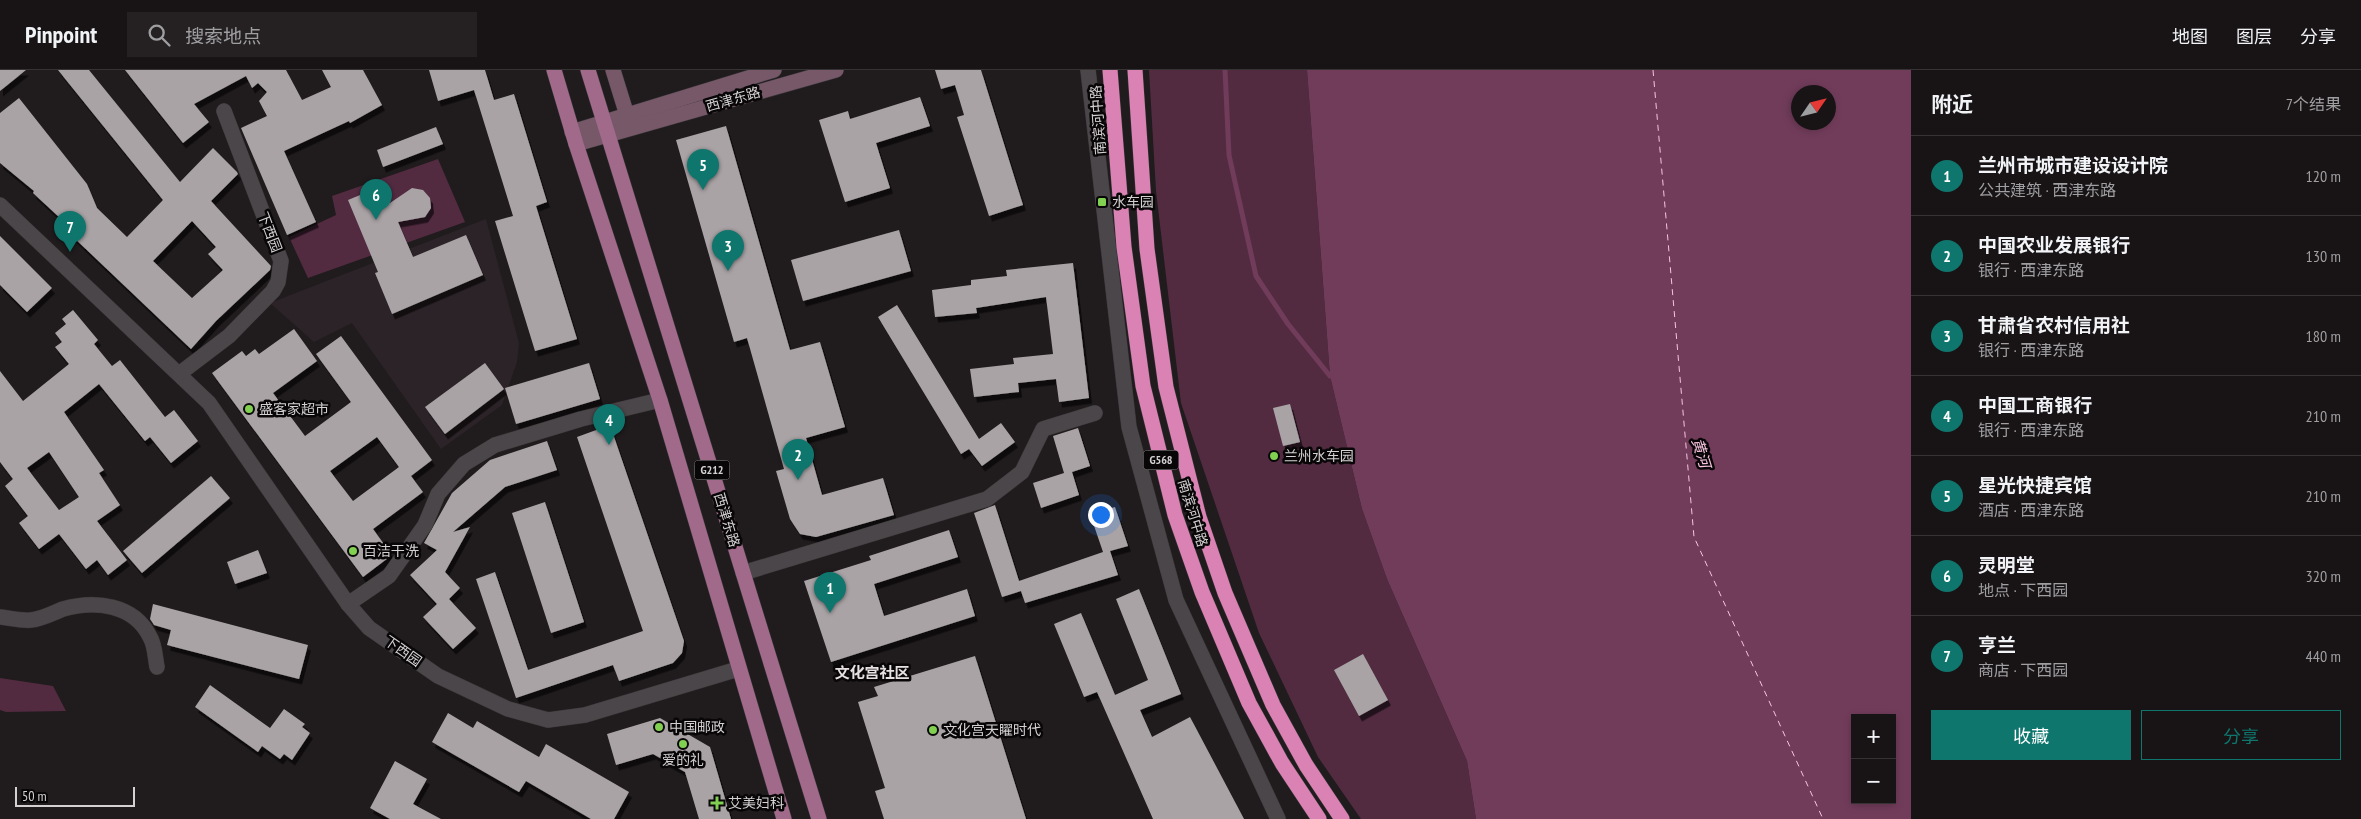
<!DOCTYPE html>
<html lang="zh">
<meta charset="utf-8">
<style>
body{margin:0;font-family:"PT Sans Narrow","Noto Sans SC",sans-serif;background:#252123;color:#f1f3f6}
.controls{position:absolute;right:15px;bottom:15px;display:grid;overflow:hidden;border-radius:0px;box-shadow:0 2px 8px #0003}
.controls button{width:45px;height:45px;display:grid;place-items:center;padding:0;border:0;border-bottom:1px solid #363335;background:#181416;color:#f1f3f6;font:25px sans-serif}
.compass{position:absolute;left:1791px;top:15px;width:45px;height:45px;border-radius:50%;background:#181416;box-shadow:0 2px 8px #0003;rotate:55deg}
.scale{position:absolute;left:15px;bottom:12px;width:120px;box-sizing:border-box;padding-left:5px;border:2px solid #d5d1d3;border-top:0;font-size:14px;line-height:18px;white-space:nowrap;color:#d5d1d3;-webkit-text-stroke:4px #080607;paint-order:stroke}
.you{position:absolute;left:1100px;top:444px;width:18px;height:18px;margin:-12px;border:4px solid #fff;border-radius:50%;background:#1a73e8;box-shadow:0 0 0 8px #1a73e833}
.badge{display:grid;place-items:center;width:32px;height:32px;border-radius:50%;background:#0f766e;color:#fff;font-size:16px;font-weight:700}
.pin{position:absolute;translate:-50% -41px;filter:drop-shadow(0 1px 2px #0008)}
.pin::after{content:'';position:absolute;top:26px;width:18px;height:15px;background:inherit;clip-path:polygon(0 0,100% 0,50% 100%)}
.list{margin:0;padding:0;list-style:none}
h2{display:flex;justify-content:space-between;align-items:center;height:65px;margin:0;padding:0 20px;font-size:21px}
h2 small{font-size:16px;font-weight:400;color:#9f9ea1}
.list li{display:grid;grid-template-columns:32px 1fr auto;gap:15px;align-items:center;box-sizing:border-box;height:80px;padding:0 20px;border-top:1px solid #363335}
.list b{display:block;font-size:19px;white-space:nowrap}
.list p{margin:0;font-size:16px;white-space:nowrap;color:#9f9ea1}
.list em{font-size:16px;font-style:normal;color:#9f9ea1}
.actions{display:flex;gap:10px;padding:15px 20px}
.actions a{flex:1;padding:11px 0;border:1px solid #0f766e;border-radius:0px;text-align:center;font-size:18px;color:#0f766e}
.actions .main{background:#0f766e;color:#fff}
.icon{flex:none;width:28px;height:28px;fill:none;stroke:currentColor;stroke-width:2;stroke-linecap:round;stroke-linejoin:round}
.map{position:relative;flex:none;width:1911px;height:749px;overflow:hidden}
header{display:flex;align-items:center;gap:30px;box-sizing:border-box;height:70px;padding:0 25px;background:#181416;border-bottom:1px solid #363335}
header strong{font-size:24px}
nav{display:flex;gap:28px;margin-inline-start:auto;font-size:18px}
.search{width:350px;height:45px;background:#252123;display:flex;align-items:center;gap:12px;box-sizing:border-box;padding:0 18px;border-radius:0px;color:#9f9ea1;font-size:19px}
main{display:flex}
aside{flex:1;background:#181416}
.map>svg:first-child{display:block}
.built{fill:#2c2328}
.green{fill:#522b41}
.water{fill:#713c5a;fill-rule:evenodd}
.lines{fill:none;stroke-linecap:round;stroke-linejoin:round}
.stream{stroke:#713c5a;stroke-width:5}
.ferry{stroke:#f8c4e0;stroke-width:1;stroke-dasharray:6 5;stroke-linecap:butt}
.building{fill:#a9a3a6;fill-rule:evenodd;filter:url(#shadow)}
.street-casing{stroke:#3a3739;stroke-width:16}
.secondary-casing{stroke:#3a3739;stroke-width:16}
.primary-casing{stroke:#3a3739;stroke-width:16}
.highway-casing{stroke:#3a3739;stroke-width:16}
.street{stroke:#4b4649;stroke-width:15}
.secondary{stroke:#765869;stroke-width:15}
.primary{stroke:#a16a8a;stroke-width:15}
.highway{stroke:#db82b5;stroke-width:15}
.poi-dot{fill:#81d051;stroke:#080607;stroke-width:2}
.labels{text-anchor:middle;stroke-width:5;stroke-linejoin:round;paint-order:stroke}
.shield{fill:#080607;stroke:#989496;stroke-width:1}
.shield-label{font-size:12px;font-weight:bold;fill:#d5d1d3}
.street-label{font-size:14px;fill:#d5d1d3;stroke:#080607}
.poi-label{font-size:14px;fill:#d5d1d3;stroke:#080607;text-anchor:start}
.water-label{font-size:15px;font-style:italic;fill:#f8c4e0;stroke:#080607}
.neighbourhood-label{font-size:15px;font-weight:bold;fill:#e7e1e4;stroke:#080607}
</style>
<header>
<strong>Pinpoint</strong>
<div class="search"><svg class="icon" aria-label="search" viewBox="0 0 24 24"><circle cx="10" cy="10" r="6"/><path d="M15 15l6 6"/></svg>搜索地点</div>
<nav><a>地图</a><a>图层</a><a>分享</a></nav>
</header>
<main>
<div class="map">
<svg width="1911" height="749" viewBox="0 0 1911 749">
<defs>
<filter id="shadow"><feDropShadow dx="3" dy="5.5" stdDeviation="0" flood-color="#0009"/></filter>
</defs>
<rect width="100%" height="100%" fill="#201b1d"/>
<path class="built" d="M 486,149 L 519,273 L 517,292 L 502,335 L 441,379 L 352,253 L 314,272 L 270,233 Z"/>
<g class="green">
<path d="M 1149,0 L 1307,0 L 1330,306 L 1362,439 L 1387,509 L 1467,691 L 1476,749 L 1361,749 L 1318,687 L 1259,563 L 1181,333 L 1156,121 Z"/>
<path d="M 438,89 L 465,152 L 308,208 L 289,167 L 336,145 L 332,126 Z"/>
<path d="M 0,608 L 53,616 L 66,641 L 6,642 L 0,640 Z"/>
</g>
<path class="water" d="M 1307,0 L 1911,0 L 1911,749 L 1476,749 L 1467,691 L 1387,509 L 1362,439 L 1330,306 ZM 1798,22 L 1828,22 L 1828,52 L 1798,52 ZM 1855,648 L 1892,648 L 1892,730 L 1855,730 Z"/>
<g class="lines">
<path class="stream" d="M 1225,0 L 1229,85 L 1256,206 L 1288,254 L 1330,306"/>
<path class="ferry" d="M 1653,0 L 1694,467 L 1823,749"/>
</g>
<g class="building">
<path d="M 0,0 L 26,0 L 0,21 Z"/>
<path d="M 58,0 L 89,0 L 180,112 L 213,78 L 237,102 L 238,104 L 211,131 L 271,196 L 270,200 L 216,251 L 191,279 L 70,164 L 73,160 L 33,123 L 34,121 L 0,93 L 0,43 L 19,28 L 87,114 L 97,138 L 127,167 L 163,130 ZM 192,151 L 216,177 L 208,184 L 223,200 L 192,228 L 153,191 Z"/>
<path d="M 125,0 L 286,0 L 302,30 L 331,17 L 322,0 L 363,0 L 382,35 L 350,53 L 349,51 L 284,81 L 316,152 L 287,165 L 241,58 L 267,46 L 259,31 L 267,22 L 258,13 L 252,18 L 246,6 L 194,34 L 209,52 L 183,73 Z"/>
<path d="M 429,0 L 485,0 L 494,30 L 514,24 L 547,132 L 536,136 L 577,269 L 535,281 L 495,151 L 513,146 L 474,20 L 438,31 Z"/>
<path d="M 935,0 L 981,0 L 1023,135 L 989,146 L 957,47 L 964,45 L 955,15 L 941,19 Z"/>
<path d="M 920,27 L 930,56 L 876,73 L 890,118 L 845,132 L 819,50 L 848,41 L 850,49 Z"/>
<path d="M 726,56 L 790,280 L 820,272 L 845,357 L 806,368 L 822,425 L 883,408 L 894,445 L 816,467 L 800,464 L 790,449 L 776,401 L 784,399 L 747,268 L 734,272 L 676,70 Z"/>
<path d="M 436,57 L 443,74 L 383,97 L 377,80 Z"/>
<path d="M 382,116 L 390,133 L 412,118 L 423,120 L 430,128 L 431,138 L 425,147 L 398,152 L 413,187 L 466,165 L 483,205 L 392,244 L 375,203 L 378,202 L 348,130 Z"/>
<path d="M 899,160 L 911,201 L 803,231 L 791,190 Z"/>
<path d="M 0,166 L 52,218 L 27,242 L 0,215 Z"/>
<path d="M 1073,193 L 1089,328 L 1059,332 L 1056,309 L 1018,313 L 1019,322 L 974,327 L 970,299 L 1014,294 L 1013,288 L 1053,284 L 1046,227 L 976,238 L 977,243 L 935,247 L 932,220 L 971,215 L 971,210 L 1007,206 L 1006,200 Z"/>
<path d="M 897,235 L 979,369 L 1001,353 L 1015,372 L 982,396 L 969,379 L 961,384 L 878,247 Z"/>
<path d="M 73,240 L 98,270 L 94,274 L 112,296 L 120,290 L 165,347 L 174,340 L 198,371 L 171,393 L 150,367 L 145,371 L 99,314 L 64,342 L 104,400 L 99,403 L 120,435 L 97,451 L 127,490 L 108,505 L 97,490 L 86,499 L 59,464 L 39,479 L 19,453 L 28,446 L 5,416 L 13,409 L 0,392 L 0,301 L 23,331 L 69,294 L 55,277 L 62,272 L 55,263 L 66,254 L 62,249 ZM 49,382 L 79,427 L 59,440 L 27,398 Z"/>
<path d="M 294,259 L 317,291 L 273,323 L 305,366 L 351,332 L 316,284 L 341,266 L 432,390 L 411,406 L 423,422 L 373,459 L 392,485 L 363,507 L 212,303 L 242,281 L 246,286 L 255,279 L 259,284 ZM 377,367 L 399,397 L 353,431 L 330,401 Z"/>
<path d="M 485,293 L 504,319 L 445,364 L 425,337 Z"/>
<path d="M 589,293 L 600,329 L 516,354 L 505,318 Z"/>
<path d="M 1290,334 L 1300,372 L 1283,376 L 1273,338 Z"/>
<path d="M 610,355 L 684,571 L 682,583 L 673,593 L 619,611 L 613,595 L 516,628 L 476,509 L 495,502 L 528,600 L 643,561 L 577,367 Z"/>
<path d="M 1078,358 L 1090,396 L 1072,402 L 1079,425 L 1041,438 L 1033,413 L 1064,403 L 1053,366 Z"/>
<path d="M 547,371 L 557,400 L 505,417 L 453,462 L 470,457 L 445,502 L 460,518 L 449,529 L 476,558 L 453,579 L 423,547 L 437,534 L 410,505 L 437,480 L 424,473 L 452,423 L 490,390 Z"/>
<path d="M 211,406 L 230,428 L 142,503 L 123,481 Z"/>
<path d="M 545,432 L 584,552 L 551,563 L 512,443 Z"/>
<path d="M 995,435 L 1019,511 L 1103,482 L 1090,444 L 1115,437 L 1128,476 L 1110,481 L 1118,505 L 1025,533 L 1021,521 L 1002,527 L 974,443 Z"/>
<path d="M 949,460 L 958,487 L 874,514 L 884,546 L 967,519 L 975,546 L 831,592 L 804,511 L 871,490 L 869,486 Z"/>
<path d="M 258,480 L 267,503 L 235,514 L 227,492 Z"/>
<path d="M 1139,519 L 1181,624 L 1140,640 L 1152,667 L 1190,647 L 1244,749 L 1153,749 L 1097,622 L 1084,627 L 1054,554 L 1081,543 L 1115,625 L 1148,610 L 1116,529 Z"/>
<path d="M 153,534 L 308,575 L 299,609 L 167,575 L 171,560 L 154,555 L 150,549 Z"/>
<path d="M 1363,584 L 1388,630 L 1359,646 L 1334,600 Z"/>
<path d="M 975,586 L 1026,749 L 884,749 L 875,721 L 885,718 L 858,632 L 878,626 L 874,617 Z"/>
<path d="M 210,615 L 270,658 L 284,639 L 305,654 L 302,657 L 310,663 L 292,690 L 284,684 L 280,689 L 262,676 L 258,682 L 195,637 Z"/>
<path d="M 448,643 L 473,658 L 477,651 L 539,687 L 546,674 L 629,722 L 614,749 L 591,749 L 526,711 L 519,722 L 432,672 Z"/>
<path d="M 660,648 L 710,677 L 731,749 L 699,749 L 685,702 L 653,684 L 616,695 L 607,664 Z"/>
<path d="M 395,691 L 427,709 L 413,734 L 441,749 L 390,749 L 370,738 Z"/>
</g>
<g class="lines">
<g class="street-casing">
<g id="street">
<path d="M 1088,0 L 1129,357 L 1176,530 L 1278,749"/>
<path d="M 0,135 L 209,333 L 348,534 L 369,558 L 438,606 L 508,639 L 548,650 L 585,645 L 738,599"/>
<path d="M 179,304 L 229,266 L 273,221 L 278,212 L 281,191 L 224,41"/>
<path d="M 743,503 L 987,429 L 1022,402 L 1043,359 L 1095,343"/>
<path d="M 348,534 L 389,506 L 425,455 L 438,424 L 464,394 L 495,375 L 581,349 L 660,330"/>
<path d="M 0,547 C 10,548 21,551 31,550 C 42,549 53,543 63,539 C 95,530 134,534 150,567 C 155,575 155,587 157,597"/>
</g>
</g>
<g class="secondary-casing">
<g id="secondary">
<path d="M 613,0 L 630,55"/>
<path d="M 572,62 L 774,0"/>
<path d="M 576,74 L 836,0"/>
</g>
</g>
<g class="primary-casing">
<g id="primary">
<path d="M 554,0 L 576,74 L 660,330 L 784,749"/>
<path d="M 588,0 L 819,749"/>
</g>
</g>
<g class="highway-casing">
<g id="highway">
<path d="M 1110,0 L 1124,177 L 1143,316 L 1175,445 L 1202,522 L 1249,633 L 1282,693 L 1319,749"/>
<path d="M 1135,0 L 1147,179 L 1166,317 L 1199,447 L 1225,523 L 1273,635 L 1306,695 L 1342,749"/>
</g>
</g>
<use href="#street" class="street"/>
<use href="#secondary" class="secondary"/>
<use href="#primary" class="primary"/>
<use href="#highway" class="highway"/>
</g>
<g class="poi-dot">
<rect x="1097" y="127" width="10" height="10" rx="2.5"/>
<circle cx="249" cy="339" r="5"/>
<circle cx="1274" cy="386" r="5"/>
<circle cx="353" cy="481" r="5"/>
<circle cx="659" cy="657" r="5"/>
<circle cx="933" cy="660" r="5"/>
<circle cx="683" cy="674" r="5"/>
<path d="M714.5 725.5h5v5h5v5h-5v5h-5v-5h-5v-5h5z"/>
</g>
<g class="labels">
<g class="shield">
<rect x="1143.5" y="380.5" width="35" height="19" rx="4"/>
<rect x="694.5" y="390.5" width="35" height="19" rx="4"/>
</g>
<g class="shield-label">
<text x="1161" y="394">G568</text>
<text x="712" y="404">G212</text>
</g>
<g class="street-label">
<text transform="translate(733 29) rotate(-16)" y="5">西津东路</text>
<text transform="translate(1098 50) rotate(-94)" y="5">南滨河中路</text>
<text transform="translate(270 162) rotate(69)" y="5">下西园</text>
<text transform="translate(1193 443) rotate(73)" y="5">南滨河中路</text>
<text transform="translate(727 450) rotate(73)" y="5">西津东路</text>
<text transform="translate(403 581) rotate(35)" y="5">下西园</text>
</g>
<g class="poi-label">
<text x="1112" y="137">水车园</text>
<text x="259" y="344">盛客家超市</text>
<text x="1284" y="391">兰州水车园</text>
<text x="363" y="486">百洁干洗</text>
<text x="669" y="662">中国邮政</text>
<text x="943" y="665">文化宫天矅时代</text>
<text x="683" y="695" text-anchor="middle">爱的礼</text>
<text x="728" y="738">艾美妇科</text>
</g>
<g class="water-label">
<text transform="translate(1701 383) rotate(73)" y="5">黄河</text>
</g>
<g class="neighbourhood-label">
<text x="872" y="608">文化宫社区</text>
</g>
</g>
</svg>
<div class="controls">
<button>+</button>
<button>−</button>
</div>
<svg class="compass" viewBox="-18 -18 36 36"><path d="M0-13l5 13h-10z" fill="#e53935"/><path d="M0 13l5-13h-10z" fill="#9f9ea1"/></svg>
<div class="scale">50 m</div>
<div class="you"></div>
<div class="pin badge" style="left:830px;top:543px">1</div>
<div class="pin badge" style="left:798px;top:410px">2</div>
<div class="pin badge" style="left:728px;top:201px">3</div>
<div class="pin badge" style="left:609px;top:375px">4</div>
<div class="pin badge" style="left:703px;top:120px">5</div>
<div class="pin badge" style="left:376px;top:150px">6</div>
<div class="pin badge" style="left:70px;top:182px">7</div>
</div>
<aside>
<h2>附近<small>7个结果</small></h2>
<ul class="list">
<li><span class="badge">1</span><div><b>兰州市城市建设设计院</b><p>公共建筑 · 西津东路</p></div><em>120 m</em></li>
<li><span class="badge">2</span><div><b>中国农业发展银行</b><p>银行 · 西津东路</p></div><em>130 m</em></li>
<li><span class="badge">3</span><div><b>甘肃省农村信用社</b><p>银行 · 西津东路</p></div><em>180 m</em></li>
<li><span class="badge">4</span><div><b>中国工商银行</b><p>银行 · 西津东路</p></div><em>210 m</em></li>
<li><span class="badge">5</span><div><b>星光快捷宾馆</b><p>酒店 · 西津东路</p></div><em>210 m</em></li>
<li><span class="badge">6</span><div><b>灵明堂</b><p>地点 · 下西园</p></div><em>320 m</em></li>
<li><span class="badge">7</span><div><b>亨兰</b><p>商店 · 下西园</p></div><em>440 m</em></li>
</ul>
<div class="actions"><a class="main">收藏</a><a>分享</a></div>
</aside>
</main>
